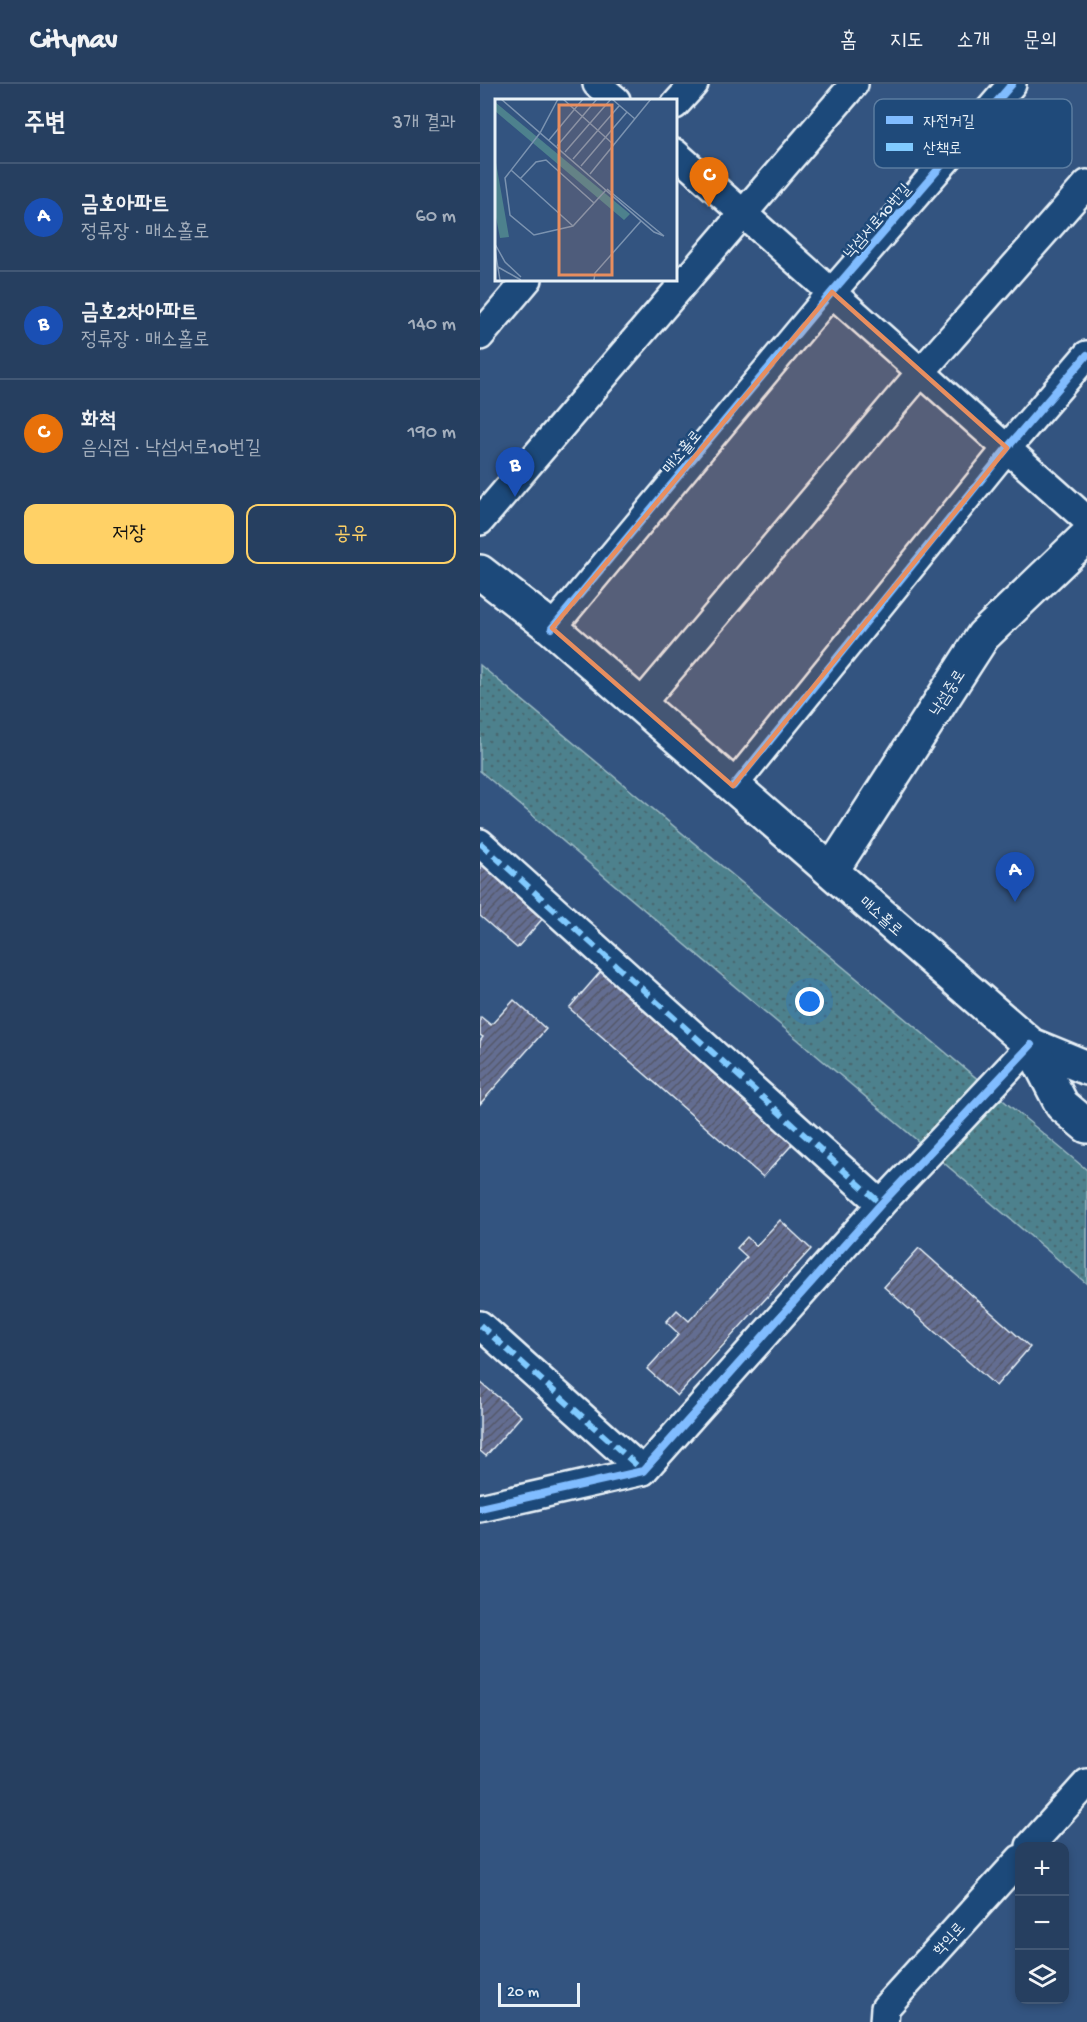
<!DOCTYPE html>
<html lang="ko">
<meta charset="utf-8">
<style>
body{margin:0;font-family:"Gochi Hand","Poor Story",sans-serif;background:#324a69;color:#f1f3f6}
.controls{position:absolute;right:18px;bottom:18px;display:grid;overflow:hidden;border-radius:12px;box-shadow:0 3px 9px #0003}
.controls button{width:54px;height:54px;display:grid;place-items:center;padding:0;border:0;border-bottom:2px solid #425875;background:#263f60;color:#f1f3f6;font:30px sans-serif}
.scale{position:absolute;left:18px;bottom:15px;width:82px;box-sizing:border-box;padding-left:6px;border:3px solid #e8f1f8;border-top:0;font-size:16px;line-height:21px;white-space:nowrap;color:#e8f1f8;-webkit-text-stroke:4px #1f4a7a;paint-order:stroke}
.you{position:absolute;left:330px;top:918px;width:21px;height:21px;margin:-15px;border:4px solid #fff;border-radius:50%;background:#1a73e8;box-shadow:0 0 0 9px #1a73e833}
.badge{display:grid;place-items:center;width:39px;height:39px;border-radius:50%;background:#ffd166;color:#fff;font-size:20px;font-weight:700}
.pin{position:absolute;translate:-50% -50px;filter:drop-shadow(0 2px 3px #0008)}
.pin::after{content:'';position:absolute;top:32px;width:21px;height:18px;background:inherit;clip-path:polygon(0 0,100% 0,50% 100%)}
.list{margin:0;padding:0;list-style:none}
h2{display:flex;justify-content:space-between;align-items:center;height:78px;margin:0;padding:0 24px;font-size:26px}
h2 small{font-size:20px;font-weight:400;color:#a4afbd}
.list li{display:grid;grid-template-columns:39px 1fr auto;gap:18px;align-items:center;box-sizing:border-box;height:108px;padding:0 24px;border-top:2px solid #425875}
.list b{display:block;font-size:22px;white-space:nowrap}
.list p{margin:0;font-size:20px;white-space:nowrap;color:#a4afbd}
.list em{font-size:20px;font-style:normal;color:#a4afbd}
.actions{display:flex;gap:12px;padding:18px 24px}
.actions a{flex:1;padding:14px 0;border:2px solid #ffd166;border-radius:12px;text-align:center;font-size:21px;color:#ffd166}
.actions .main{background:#ffd166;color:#111}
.icon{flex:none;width:33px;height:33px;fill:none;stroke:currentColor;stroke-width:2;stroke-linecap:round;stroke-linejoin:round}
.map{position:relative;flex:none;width:607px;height:1938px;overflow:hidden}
header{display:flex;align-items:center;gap:36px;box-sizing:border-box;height:84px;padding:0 30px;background:#263f60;border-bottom:2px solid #425875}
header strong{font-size:28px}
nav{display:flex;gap:33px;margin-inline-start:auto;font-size:21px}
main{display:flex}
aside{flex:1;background:#263f60}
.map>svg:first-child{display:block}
.grass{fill:url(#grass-dots);stroke:#9ab9c2;stroke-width:1.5}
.building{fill:url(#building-hatch);stroke:#e8f1f8;stroke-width:1.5}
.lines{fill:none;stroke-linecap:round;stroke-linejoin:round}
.minor-casing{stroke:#e8f1f8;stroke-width:32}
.tertiary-casing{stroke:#e8f1f8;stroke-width:38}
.secondary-casing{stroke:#e8f1f8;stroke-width:38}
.minor{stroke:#1f4a7a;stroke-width:27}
.tertiary{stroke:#1f4a7a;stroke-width:33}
.secondary{stroke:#1f4a7a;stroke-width:33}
.quiet{stroke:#80caff;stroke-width:6;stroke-dasharray:12 6;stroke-linecap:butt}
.cycleway-casing{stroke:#1f4a7a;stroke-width:11}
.cycleway{stroke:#80bcff;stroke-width:8}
.marked{fill:#e88e5f;fill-opacity:0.2;stroke:#e88e5f;stroke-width:4.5;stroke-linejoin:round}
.labels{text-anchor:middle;stroke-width:5;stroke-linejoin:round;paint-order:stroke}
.street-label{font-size:16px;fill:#e8f1f8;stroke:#1f4a7a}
.inset-road{fill:none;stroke:#7b93b0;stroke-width:1.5}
.view{fill:#e88e5f;fill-opacity:0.15;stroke:#e88e5f;stroke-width:3}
.inset-edge{fill:none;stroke:#e8f1f8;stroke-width:3}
.key{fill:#1f4a7a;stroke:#5b7ca0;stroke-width:1.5}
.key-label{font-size:16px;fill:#e8f1f8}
</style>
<header>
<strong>Citynav</strong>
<nav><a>홈</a><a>지도</a><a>소개</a><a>문의</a></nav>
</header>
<main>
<aside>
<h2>주변<small>3개 결과</small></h2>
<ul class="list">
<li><span class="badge" style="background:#1a4fb4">A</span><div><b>금호아파트</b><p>정류장 · 매소홀로</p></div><em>60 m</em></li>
<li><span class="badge" style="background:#1a4fb4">B</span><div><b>금호2차아파트</b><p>정류장 · 매소홀로</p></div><em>140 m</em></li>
<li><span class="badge" style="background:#e8710a">C</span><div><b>화척</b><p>음식점 · 낙섬서로10번길</p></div><em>190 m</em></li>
</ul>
<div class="actions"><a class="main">저장</a><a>공유</a></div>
</aside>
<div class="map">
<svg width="607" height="1938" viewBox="0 0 607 1938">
<defs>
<pattern id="grass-dots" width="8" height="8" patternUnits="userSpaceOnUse" patternTransform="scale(1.5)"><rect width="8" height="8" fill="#4d818d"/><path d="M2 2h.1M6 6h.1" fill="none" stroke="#4a676f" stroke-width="1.8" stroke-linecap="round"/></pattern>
<pattern id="building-hatch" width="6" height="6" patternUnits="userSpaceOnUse" patternTransform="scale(1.5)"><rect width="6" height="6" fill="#646d91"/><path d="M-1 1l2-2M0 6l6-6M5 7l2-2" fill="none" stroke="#54596a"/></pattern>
</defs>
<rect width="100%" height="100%" fill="#335480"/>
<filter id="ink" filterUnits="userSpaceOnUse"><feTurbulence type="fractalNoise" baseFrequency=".0167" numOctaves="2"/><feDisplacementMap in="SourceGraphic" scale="12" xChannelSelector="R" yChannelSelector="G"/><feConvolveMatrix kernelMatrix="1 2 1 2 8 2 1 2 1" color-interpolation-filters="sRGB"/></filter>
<g filter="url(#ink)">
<path class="grass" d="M 0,581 L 607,1086 L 607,1200 L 0,687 Z"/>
<g class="building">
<path d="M 0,763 L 71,825 L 37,864 L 0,832 Z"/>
<path d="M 123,885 L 318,1054 L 283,1093 L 89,924 Z"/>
<path d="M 34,916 L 66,945 L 0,1020 L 0,957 L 3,953 L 0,951 L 0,934 L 1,933 L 11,941 Z"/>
<path d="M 300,1136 L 331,1165 L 197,1312 L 167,1285 L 199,1250 L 186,1238 L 197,1226 L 209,1237 L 267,1173 L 257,1164 L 267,1153 L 276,1162 Z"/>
<path d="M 439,1164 L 550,1263 L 516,1302 L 404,1203 Z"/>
<path d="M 0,1298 L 41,1332 L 6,1372 L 0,1367 Z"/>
</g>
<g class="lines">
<g class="minor-casing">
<g id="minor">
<path d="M 117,0 L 136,16"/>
<path d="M 195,21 L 214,0"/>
<path d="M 195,69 L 607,436"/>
<path d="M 0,252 L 48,195"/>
<path d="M 0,437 L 374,0"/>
<path d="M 72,544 L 352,208 L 532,0"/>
<path d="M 160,621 L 441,288 L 607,100"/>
<path d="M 253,702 L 527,364 L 607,271"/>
<path d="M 0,759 L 401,1120"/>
<path d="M 0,1241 L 163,1387"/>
<path d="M 0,1424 L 163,1387 L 401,1120 L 551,961"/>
<path d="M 550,1762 L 607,1699"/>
<path d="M 404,1938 L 405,1924 L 540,1775"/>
</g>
</g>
<g class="tertiary-casing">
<path id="tertiary" d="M 352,786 L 503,552 L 607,452"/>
</g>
<g class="secondary-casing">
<g id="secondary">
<path d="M 0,488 L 72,544 L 551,961 L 607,984"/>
<path d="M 551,961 L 582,1021 L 607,1042"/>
</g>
</g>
<use href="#minor" class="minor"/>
<use href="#tertiary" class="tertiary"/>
<use href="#secondary" class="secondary"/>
<g class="quiet">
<path d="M 0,759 L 401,1120"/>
<path d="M 0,1241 L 163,1387"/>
</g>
<g class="cycleway-casing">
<g id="cycleway">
<path d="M 72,544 L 352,208 L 532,0"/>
<path d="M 253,702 L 527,364 L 607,271"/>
<path d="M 0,1424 L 163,1387 L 401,1120 L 551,961"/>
</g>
</g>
<use href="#cycleway" class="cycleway"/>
</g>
</g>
<path class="marked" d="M 352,208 L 527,364 L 253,702 L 72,544 Z"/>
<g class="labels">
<g class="street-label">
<text transform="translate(396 136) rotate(-49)" y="6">낙섬서로10번길</text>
<text transform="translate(201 367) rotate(-50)" y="6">매소홀로</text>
<text transform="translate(466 608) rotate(-57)" y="6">낙섬중로</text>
<text transform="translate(402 831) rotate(41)" y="6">매소홀로</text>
<text transform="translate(468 1854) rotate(-48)" y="6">학익로</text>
</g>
</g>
<g transform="translate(15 15)">
<rect width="182" height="182" fill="#335480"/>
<path d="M 0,3 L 135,115 L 129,121 L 0,12 ZM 0,58 L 14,138 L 5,139 L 0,113 Z" fill="#4d818d"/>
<path class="inset-road" d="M 6,0 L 159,133 L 169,137 L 112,90M 63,0 L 45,34 L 10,79 L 15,116 L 39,136 L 78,127 L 111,91M 68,0 L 118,45M 117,0 L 140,20M 54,41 L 88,0M 62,47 L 102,0M 70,53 L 116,0M 78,60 L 124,7M 86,67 L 132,13M 16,71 L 78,127M 95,75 L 156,0M 25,80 L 41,63 L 51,61 L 99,104M 0,145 L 10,163 L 26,178M 0,151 L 5,181M 3,168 L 26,181M 99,181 L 100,174 L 146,122"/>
<path class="view" d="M 64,6 L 117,6 L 117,176 L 64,176 Z"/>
<rect width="182" height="182" class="inset-edge"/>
</g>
<rect x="394" y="15" width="198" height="69" rx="9" class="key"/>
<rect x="406" y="32" width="27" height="8" fill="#80bcff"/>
<rect x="406" y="59" width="27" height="8" fill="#80caff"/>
<g class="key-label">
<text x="443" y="42">자전거길</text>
<text x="443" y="69">산책로</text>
</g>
</svg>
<div class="controls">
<button>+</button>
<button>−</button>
<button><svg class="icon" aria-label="layers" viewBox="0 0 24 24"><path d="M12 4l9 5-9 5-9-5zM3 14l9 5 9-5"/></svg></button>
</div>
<div class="scale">20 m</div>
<div class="you"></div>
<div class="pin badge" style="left:535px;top:818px;background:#1a4fb4">A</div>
<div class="pin badge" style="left:35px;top:413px;background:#1a4fb4">B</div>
<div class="pin badge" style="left:229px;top:123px;background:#e8710a">C</div>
</div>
</main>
